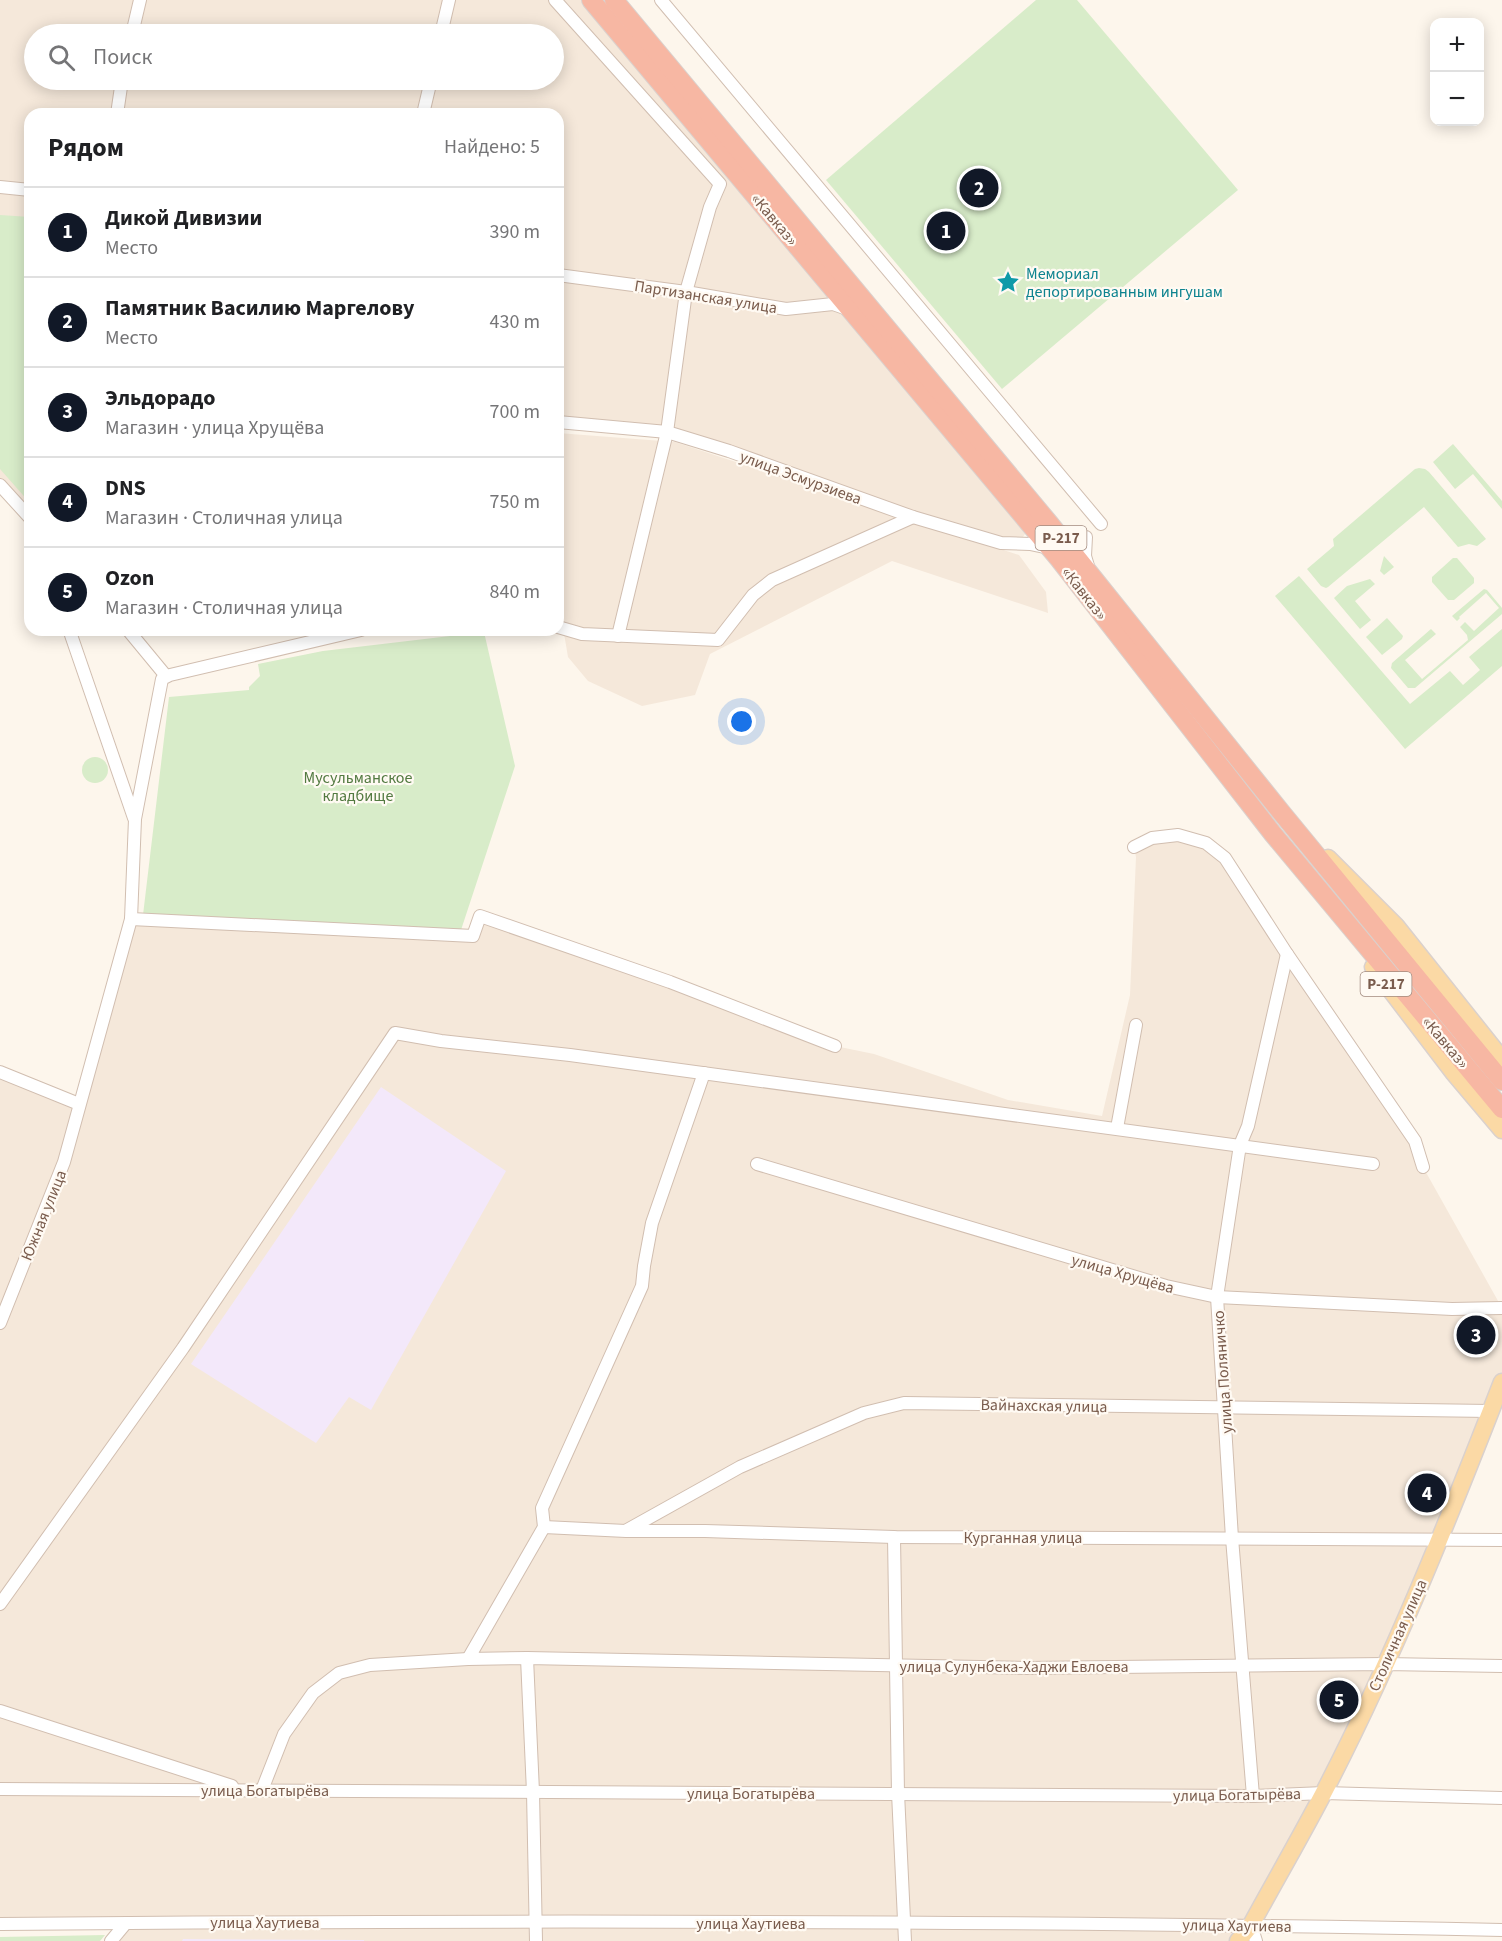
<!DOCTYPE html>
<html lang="ru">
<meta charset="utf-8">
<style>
body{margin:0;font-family:"Source Sans 3",sans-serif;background:#f2f2f2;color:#202124}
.controls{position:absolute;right:18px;top:18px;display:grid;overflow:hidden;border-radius:12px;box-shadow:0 3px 15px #0003}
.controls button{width:54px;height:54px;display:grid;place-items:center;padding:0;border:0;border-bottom:2px solid #e0e0e0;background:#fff;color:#202124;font:30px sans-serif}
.you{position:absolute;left:742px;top:722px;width:21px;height:21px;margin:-15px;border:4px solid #fff;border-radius:50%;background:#1a73e8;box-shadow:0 0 0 9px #1a73e833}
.badge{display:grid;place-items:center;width:39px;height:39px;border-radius:50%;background:#111827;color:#fff;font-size:20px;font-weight:700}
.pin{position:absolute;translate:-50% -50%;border:3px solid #fff;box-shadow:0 2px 6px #0006}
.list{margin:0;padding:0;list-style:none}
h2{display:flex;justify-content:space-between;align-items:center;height:78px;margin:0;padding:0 24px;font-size:26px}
h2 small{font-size:20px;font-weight:400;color:#757577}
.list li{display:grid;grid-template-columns:39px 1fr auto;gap:18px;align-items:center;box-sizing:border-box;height:90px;padding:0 24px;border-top:2px solid #e0e0e0}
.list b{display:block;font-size:22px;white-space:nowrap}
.list p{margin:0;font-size:20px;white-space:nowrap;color:#757577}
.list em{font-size:20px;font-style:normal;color:#757577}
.icon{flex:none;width:33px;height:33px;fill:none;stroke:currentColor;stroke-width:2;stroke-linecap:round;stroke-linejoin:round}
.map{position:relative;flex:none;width:1502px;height:1941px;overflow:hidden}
.search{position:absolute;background:#fff;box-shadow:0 3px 15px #0003;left:24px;top:24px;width:540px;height:66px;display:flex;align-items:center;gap:15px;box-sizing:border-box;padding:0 21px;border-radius:33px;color:#757577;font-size:22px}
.panel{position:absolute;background:#fff;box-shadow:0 3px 15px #0003;left:24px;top:108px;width:540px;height:528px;border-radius:18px}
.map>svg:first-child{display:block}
.residential{fill:#f5e8da;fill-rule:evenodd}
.education{fill:#f3e8fa}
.green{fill:#d8ecc9}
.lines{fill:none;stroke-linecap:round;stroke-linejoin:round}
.minor-casing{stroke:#d1beb0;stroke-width:14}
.major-casing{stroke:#dad1cd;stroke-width:19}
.highway-casing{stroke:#dad1cd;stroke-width:20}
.minor{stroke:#fff;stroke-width:12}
.major{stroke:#fbd9a5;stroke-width:16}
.highway{stroke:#f7b7a3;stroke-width:18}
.labels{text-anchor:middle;stroke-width:4.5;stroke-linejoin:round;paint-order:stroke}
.shield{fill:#fffaf3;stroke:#a28b7f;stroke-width:1.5}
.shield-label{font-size:15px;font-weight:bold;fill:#7a5c4d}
.street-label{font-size:16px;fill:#7a5c4d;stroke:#fffaf3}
.culture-label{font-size:16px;fill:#0d838f;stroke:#fffaf3;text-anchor:start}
.park-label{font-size:16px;fill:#537a41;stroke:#fffaf3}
</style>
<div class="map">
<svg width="1502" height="1941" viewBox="0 0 1502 1941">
<rect width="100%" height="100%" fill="#fdf6ec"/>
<g class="residential">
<path d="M 0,0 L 591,0 L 1028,523 L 1025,534 L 1018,544 L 1001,543 L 667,432 L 558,422 L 558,114 L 30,114 L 30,518 L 0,485 ZM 34,34 L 554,34 L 554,80 L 34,80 Z"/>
<path d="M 558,433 L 675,442 L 1019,555 L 1046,592 L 1048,613 L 892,561 L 710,654 L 695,695 L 642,706 L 588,681 L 568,657 L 558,598 Z"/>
<path d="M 1178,835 L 1225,858 L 1415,1141 L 1423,1167 L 1502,1308 L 1502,1382 L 1385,1664 L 1238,1941 L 111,1941 L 126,1924 L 0,1924 L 0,1072 L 79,1104 L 131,919 L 473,936 L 480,916 L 835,1046 L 874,1054 L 1008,1100 L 1102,1116 L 1130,995 L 1136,857 L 1134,847 Z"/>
</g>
<g class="education">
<path d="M 381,1087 L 506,1171 L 371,1410 L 349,1397 L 316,1443 L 191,1364 Z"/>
<path d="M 183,1939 L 364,1940 L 364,1941 L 182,1941 Z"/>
</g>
<g class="green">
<path d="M 1036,0 L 1077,0 L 1238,190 L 1002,389 L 826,180 Z"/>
<path d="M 0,215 L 30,217 L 30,503 L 0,469 Z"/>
<path d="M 1453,444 L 1502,501 L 1502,509 L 1473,474 L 1455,489 L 1433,462 Z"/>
<path d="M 1419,468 L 1425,469 L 1429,472 L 1486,539 L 1477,546 L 1469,544 L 1458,547 L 1424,507 L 1328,587 L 1326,588 L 1321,586 L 1307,569 L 1334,546 L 1333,539 L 1415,469 Z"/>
<path d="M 1384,556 L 1394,567 L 1384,575 L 1380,571 Z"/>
<path d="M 1453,558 L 1457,558 L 1474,578 L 1474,583 L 1454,600 L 1448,600 L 1432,582 L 1432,577 Z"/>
<path d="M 1299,576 L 1410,704 L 1450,671 L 1463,685 L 1480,670 L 1469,657 L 1502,629 L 1502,666 L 1405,749 L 1275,596 Z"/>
<path d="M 1370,579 L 1375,584 L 1355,601 L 1371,620 L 1360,629 L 1334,598 L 1347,586 Z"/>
<path d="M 1484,589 L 1487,590 L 1502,608 L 1502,614 L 1415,688 L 1408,688 L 1391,668 L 1392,663 L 1431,629 L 1436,634 L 1405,660 L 1422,679 L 1468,640 L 1467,635 L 1460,627 L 1465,622 L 1474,631 L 1499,608 L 1486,593 L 1459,617 L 1460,618 L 1457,621 L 1452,616 Z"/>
<path d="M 1387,618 L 1403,636 L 1402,639 L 1382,655 L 1366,637 Z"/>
<path d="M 484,632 L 515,766 L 461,930 L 143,915 L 169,697 L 249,690 L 249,687 L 260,676 L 258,664 L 323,651 Z"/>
<circle cx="95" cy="770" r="13"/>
<path d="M 105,1935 L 100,1941 L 0,1941 L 0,1937 Z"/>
</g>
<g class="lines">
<g class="minor-casing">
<g id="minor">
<path d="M 555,0 L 720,184 L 710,207 L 686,292 L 667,432 L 618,636"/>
<path d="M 661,0 L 1101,524"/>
<path d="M 132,34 L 140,0"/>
<path d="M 441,34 L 449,0"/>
<path d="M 117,114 L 122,80"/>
<path d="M 423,114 L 431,80"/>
<path d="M 0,187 L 30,190"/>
<path d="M 558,275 L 686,292 L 786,309 L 833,304 L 850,310"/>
<path d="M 558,422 L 667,432 L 729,451 L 913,517 L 1001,543 L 1030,544 L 1049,548"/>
<path d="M 0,485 L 30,518"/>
<path d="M 1057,530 L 1073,537 L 1086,537 L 1085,556 L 1088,566"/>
<path d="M 558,627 L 582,634 L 718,640 L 753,595 L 772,580 L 913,517"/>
<path d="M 128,630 L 166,676"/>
<path d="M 71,635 L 134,818"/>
<path d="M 1134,847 L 1152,838 L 1178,835 L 1206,843 L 1225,858 L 1287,954 L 1415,1141 L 1423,1167"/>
<path d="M 131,919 L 473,936 L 480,916 L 670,982 L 835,1046"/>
<path d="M 0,1072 L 79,1104"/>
<path d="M 704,1073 L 652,1223 L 644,1266 L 642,1286 L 542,1508 L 544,1527 L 468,1659 L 527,1658 L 1027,1668 L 1385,1664 L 1502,1666"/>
<path d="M 1117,1128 L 1136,1025"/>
<path d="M 757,1164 L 1166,1286 L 1217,1297 L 1452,1309 L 1502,1308"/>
<path d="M 0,1323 L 64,1162 L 131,919 L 135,819 L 162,679 L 170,675 L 361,630"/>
<path d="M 544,1527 L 626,1531 L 705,1531 L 894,1537 L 1502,1540"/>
<path d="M 627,1530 L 740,1467 L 864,1413 L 904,1403 L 1491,1411"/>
<path d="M 894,1537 L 898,1793 L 905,1941"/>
<path d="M 0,1604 L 183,1348 L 395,1033 L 441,1041 L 570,1055 L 1373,1164"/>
<path d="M 527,1658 L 533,1792 L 536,1941"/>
<path d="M 0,1711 L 232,1786"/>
<path d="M 0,1789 L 1253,1796 L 1324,1793 L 1502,1798"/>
<path d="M 262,1790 L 284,1734 L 313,1693 L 339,1673 L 370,1665 L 468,1659"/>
<path d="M 1253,1796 L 1232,1538 L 1217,1297 L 1240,1145 L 1248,1126 L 1287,954"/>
<path d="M 0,1924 C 501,1920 1001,1920 1502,1930"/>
<path d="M 1251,1925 L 1256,1941"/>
<path d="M 111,1941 L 126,1923"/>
</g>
</g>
<g class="major-casing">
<g id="major">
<path d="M 1328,858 L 1396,926 L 1502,1059"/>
<path d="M 1373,967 L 1453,1072 L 1502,1130"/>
<path d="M 1238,1941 L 1251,1925 C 1275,1881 1300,1838 1323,1794 C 1392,1661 1448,1521 1502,1382"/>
</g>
</g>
<g class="highway-casing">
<g id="highway">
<path d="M 591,0 L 1059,559 L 1273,834 L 1502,1109"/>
<path d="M 614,0 L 1049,523 L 1281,812 L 1502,1081"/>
</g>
</g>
<use href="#minor" class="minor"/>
<use href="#major" class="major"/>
<use href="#highway" class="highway"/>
</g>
<defs>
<g id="sight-bare" transform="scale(1.8)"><path d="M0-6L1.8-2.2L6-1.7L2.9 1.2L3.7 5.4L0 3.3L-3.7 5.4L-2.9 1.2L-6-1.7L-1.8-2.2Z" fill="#0f9aa8" stroke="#fffaf3" stroke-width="2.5" paint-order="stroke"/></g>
</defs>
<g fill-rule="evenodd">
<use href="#sight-bare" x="1008" y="282"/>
</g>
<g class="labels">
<g class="shield">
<rect x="1035.5" y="526" width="51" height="24" rx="4.5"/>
<rect x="1360.5" y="972" width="51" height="24" rx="4.5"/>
</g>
<g class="shield-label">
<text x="1061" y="543">Р-217</text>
<text x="1386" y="989">Р-217</text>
</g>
<g class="street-label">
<text transform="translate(775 219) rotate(50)" y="6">«Кавказ»</text>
<text transform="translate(706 296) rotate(9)" y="6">Партизанская улица</text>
<text transform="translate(801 477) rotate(20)" y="6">улица Эсмурзиева</text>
<text transform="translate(1085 593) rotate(52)" y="6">«Кавказ»</text>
<text transform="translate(1446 1042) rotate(50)" y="6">«Кавказ»</text>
<text transform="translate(43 1215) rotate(-68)" y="6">Южная улица</text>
<text transform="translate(1123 1273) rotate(16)" y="6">улица Хрущёва</text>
<text transform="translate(1222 1372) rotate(-94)" y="6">улица Поляничко</text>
<text transform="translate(1044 1405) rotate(1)" y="6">Вайнахская улица</text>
<text x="1023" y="1543">Курганная улица</text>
<text transform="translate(1397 1635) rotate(-66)" y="6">Столичная улица</text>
<text x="1014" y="1672">улица Сулунбека-Хаджи Евлоева</text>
<text x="265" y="1796">улица Богатырёва</text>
<text x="751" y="1799">улица Богатырёва</text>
<text transform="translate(1237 1794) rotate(-1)" y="6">улица Богатырёва</text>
<text x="265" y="1928">улица Хаутиева</text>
<text x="751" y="1929">улица Хаутиева</text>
<text transform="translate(1237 1925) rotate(1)" y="6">улица Хаутиева</text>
</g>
<g class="culture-label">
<text x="1026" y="279">Мемориал<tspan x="1026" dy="18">депортированным ингушам</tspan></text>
</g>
<g class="park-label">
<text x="358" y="783">Мусульманское<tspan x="358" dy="18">кладбище</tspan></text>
</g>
</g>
</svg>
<div class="controls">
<button>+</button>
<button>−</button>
</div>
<div class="you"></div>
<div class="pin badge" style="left:946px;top:231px">1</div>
<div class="pin badge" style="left:979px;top:188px">2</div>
<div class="pin badge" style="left:1476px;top:1335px">3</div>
<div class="pin badge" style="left:1427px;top:1493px">4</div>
<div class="pin badge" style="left:1339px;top:1700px">5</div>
<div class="search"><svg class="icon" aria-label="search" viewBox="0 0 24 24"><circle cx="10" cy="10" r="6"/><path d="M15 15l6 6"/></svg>Поиск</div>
<section class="panel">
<h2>Рядом<small>Найдено: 5</small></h2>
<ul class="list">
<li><span class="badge">1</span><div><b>Дикой Дивизии</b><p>Место</p></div><em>390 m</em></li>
<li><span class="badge">2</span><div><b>Памятник Василию Маргелову</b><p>Место</p></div><em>430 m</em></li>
<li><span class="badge">3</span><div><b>Эльдорадо</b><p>Магазин · улица Хрущёва</p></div><em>700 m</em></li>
<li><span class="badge">4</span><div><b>DNS</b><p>Магазин · Столичная улица</p></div><em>750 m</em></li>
<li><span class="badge">5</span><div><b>Ozon</b><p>Магазин · Столичная улица</p></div><em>840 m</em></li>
</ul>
</section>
</div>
